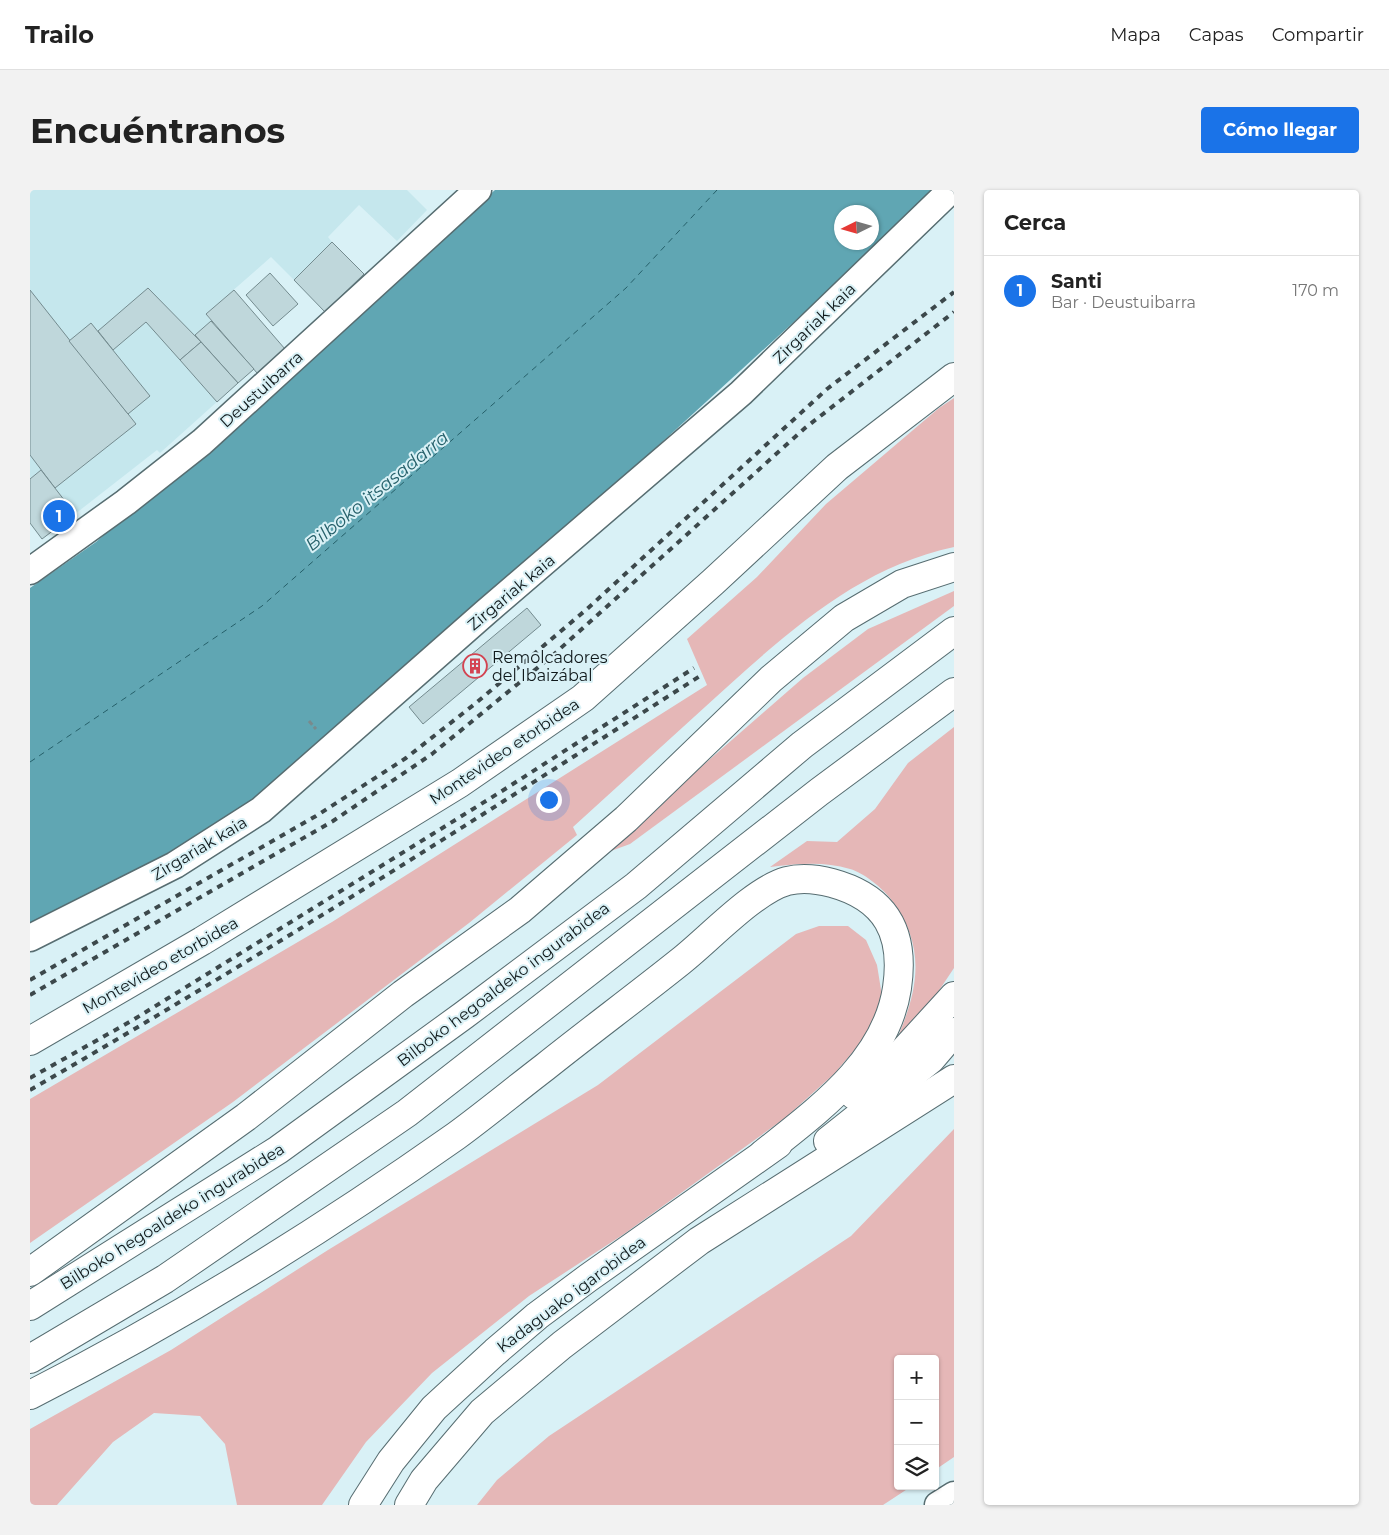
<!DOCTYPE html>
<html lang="es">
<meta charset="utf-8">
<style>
body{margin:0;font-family:Montserrat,sans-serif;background:#f2f2f2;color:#222}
.controls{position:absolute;right:15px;bottom:15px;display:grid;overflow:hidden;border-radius:5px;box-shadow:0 1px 4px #0004}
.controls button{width:45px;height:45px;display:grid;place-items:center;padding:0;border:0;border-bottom:1px solid #e0e0e0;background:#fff;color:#222;font:25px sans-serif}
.compass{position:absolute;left:804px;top:15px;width:45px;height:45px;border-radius:50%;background:#fff;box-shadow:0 1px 4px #0004;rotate:265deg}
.you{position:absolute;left:518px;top:609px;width:18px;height:18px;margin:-12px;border:4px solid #fff;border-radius:50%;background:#1a73e8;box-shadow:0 0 0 8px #1a73e833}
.badge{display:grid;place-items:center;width:32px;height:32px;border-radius:50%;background:#1a73e8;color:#fff;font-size:16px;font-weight:700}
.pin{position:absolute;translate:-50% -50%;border:2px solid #fff;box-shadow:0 1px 5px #0006}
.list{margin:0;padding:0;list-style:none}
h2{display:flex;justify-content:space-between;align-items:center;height:65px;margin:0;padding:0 20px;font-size:21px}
h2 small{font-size:16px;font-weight:400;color:#767676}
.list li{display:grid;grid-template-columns:32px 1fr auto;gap:15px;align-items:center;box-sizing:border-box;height:70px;padding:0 20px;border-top:1px solid #e0e0e0}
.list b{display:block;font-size:19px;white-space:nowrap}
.list p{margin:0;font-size:16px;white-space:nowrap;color:#767676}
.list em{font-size:16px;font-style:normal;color:#767676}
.icon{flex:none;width:28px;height:28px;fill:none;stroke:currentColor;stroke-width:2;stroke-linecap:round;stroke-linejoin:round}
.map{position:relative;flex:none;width:924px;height:1315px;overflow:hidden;border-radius:5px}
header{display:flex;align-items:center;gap:30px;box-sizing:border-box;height:70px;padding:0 25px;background:#fff;border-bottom:1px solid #e0e0e0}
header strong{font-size:24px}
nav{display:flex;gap:28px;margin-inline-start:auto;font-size:18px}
.intro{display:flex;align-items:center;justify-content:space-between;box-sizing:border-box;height:120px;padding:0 30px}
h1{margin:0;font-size:35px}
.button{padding:12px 22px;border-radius:5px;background:#1a73e8;color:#fff;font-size:18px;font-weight:700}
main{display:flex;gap:30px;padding:0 30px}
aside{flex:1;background:#fff;border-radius:5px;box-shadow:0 1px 4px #0004}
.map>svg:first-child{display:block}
.built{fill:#c5e7ed}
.green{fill:#e5b7b7}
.water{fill:#60a6b3;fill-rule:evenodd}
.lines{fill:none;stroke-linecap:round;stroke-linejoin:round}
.ferry{stroke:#26606a;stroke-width:1;stroke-dasharray:6 5;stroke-linecap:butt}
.building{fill:#bfd7db;stroke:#748b8f}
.minor-casing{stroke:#576d71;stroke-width:29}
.major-casing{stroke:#576d71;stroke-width:30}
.highway-casing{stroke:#576d71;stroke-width:30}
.path{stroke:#798a8d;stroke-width:3;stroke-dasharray:5 2.5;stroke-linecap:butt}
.minor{stroke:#fff;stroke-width:26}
.major{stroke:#fff;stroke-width:28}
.highway{stroke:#fff;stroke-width:28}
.rail{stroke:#3c484b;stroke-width:4;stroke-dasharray:6 6;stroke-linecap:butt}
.labels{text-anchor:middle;stroke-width:4;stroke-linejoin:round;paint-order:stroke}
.street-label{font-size:16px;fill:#10191b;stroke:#d9f1f6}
.poi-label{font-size:16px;fill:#10191b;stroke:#d9f1f6;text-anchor:start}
.water-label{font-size:18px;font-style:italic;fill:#26606a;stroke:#d9f1f6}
</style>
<header>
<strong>Trailo</strong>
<nav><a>Mapa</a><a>Capas</a><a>Compartir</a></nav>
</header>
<div class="intro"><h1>Encuéntranos</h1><a class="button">Cómo llegar</a></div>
<main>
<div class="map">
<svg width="924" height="1315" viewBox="0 0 924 1315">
<rect width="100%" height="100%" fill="#d9f1f6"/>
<path class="built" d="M 0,0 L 377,0 L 397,20 L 367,51 L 329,15 L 298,47 L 302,52 L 264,90 L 241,67 L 176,124 L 181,131 L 165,145 L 208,193 L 130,263 L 127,260 L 45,324 L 11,280 L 0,289 Z"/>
<g class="green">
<path d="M 924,208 L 924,357 C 824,378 749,450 675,517 C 631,557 587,597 543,637 L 547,645 L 439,733 L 203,912 L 0,1053 L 0,909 L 302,732 L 677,495 L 657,449 L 727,387 L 796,314 L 909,218 Z"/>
<path d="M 924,401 L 924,416 L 600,654 L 570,665 L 773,488 L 838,439 Z"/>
<path d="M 924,537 L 924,778 L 900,814 L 866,851 C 889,799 897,756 860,708 C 851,697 834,683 820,679 C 793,671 767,674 740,677 L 777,651 L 807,652 L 845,619 L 878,573 Z"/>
<path d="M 789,736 L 818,736 L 836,750 L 847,775 L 852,806 L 839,843 L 804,884 L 755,928 L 594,1044 L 499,1106 L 402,1183 L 336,1252 L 292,1315 L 207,1315 L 195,1254 L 170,1226 L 124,1223 L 83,1252 L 27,1315 L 0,1315 L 0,1239 L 141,1160 L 298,1060 L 568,895 L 766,744 Z"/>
<path d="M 924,939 L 924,1267 L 905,1280 L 905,1169 L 868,1169 L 868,1296 L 882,1296 L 853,1315 L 447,1315 L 467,1290 L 519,1246 L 821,1046 Z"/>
</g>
<path class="water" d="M 465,0 L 904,0 L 836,66 L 561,317 L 227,613 L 141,668 L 0,738 L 0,398 L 66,352 ZM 812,22 L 842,22 L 842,52 L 812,52 Z"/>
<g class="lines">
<path class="ferry" d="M 0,572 L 232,416 L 596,98 L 687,0"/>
</g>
<g class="building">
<path d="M 302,52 L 334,84 L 295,122 L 264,90 Z"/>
<path d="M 240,83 L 268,114 L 243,136 L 216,105 Z"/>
<path d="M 118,98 L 171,152 L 150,170 L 116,132 L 83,160 L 68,141 Z"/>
<path d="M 0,100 L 106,234 L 25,298 L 0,265 Z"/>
<path d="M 204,100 L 255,159 L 227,183 L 176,124 Z"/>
<path d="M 181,131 L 224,179 L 208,193 L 165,145 Z"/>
<path d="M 61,133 L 120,206 L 98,224 L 39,151 Z"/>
<path d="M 171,152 L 208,193 L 187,212 L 150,170 Z"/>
<path d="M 11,280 L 45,324 L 12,349 L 0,333 L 0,289 Z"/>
<path d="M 497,418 L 511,435 L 393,534 L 379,517 Z"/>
</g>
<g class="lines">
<g class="minor-casing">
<g id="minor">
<path d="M 0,381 L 96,312 L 172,252 L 448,0"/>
<path d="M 0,748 L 145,675 L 231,620 L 456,422 L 711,203 L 921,0"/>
<path d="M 908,1315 L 924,1305"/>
</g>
</g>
<g class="major-casing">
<path id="major" d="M 0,851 L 172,751 L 430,593 L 553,508 L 683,392 L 807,277 L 924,187"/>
</g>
<g class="highway-casing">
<g id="highway">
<path d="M 824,905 L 870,865 L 924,806"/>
<path d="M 798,951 L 901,869 L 924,842"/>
<path d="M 0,1082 L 216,927 L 373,804 L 490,720 L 596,629 L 741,489 L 814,428 L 872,394 L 924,377"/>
<path d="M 0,1116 L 248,960 L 434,825 L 606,696 L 772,555 L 924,441"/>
<path d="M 0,1169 L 135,1089 L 377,923 L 789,602 L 924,502"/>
<path d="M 0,1205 C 148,1130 290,1042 426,946 C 456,924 485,900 515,877 C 560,841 606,807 651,771 C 679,749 724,700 757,691 C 773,687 787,689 802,693 C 857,708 875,744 867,798 C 856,872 788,920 733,964"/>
<path d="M 333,1315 L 361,1271 L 404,1218 L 465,1162 L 507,1126 L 558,1088 L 748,954"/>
<path d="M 379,1315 L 394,1290 L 452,1222 L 532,1155 L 669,1051 L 924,889"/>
</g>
</g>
<path class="path" d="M 279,531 L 286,539"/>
<use href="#minor" class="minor"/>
<use href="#major" class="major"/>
<use href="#highway" class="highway"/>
<g class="rail">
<path d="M 0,790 L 286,626 L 376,568 L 446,513 L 557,419 L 797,199 L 924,102"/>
<path d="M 0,805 L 303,631 L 402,564 L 522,466 L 775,238 L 924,122"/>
<path d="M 0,888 L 103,830 L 472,601 L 664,478"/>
<path d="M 0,900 C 228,769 449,627 670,486"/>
</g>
</g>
<defs>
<g id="building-ring" transform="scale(1.25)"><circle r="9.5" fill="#d9f1f6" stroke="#d34351" stroke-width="1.5"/><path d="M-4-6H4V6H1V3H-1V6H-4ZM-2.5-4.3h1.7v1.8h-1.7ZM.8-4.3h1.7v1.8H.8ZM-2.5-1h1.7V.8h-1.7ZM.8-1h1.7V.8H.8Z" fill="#d34351"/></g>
</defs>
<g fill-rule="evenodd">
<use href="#building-ring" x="445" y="476"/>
</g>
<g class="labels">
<g class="street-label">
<text transform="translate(784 133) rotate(-44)" y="6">Zirgariak kaia</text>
<text transform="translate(231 199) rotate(-42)" y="6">Deustuibarra</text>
<text transform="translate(481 402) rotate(-40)" y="6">Zirgariak kaia</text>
<text transform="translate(474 561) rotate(-34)" y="6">Montevideo etorbidea</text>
<text transform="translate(169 658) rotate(-31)" y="6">Zirgariak kaia</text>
<text transform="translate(130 775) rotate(-30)" y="6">Montevideo etorbidea</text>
<text transform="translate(473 794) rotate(-37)" y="6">Bilboko hegoaldeko ingurabidea</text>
<text transform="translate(142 1026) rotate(-32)" y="6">Bilboko hegoaldeko ingurabidea</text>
<text transform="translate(541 1104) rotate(-37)" y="6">Kadaguako igarobidea</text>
</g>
<g class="poi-label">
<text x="462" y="473">Remolcadores<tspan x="462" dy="18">del Ibaizábal</tspan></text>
</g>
<g class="water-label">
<text transform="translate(347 301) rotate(-39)" y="6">Bilboko itsasadarra</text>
</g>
</g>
</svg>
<div class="controls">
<button>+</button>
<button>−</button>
<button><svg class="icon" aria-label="layers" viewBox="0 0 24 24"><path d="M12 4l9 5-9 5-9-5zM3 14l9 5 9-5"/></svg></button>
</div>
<svg class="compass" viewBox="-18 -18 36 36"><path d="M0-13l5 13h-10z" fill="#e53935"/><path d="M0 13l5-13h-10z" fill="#767676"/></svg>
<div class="you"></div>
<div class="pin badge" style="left:29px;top:326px">1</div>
</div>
<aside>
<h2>Cerca<small></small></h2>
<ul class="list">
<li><span class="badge">1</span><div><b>Santi</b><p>Bar · Deustuibarra</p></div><em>170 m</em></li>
</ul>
</aside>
</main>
